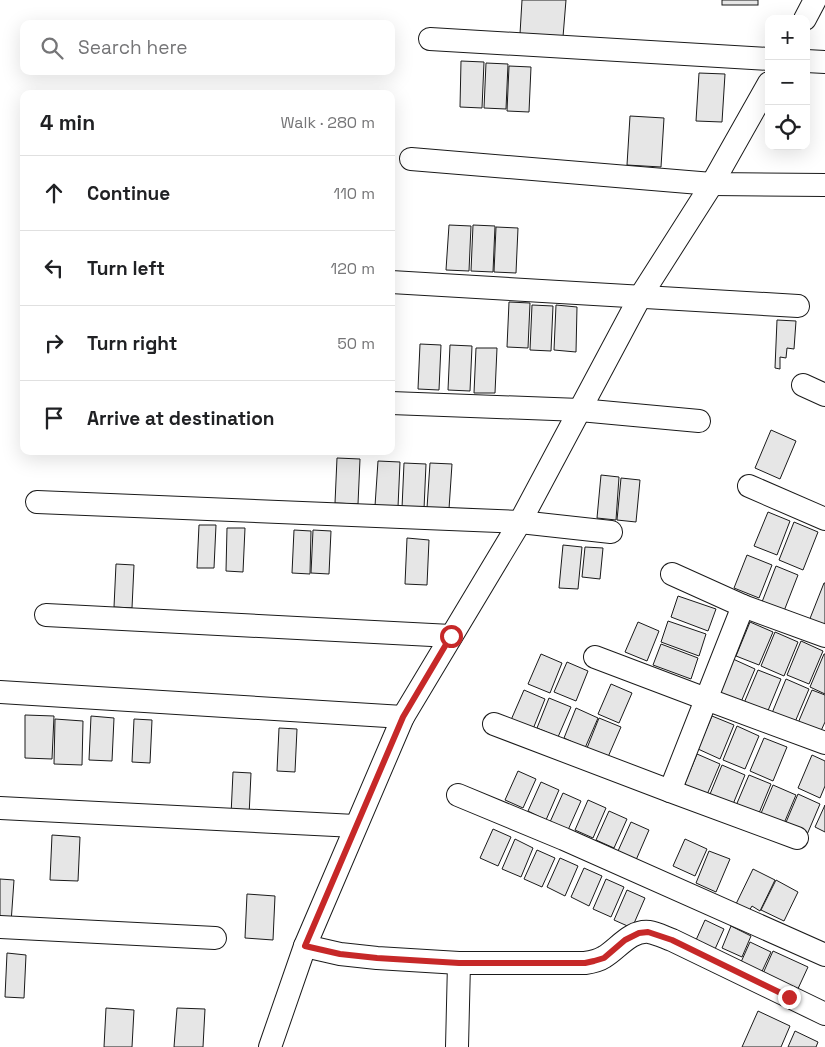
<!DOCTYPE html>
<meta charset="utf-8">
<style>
body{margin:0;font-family:"Space Grotesk",sans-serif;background:#f2f2f2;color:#202124}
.controls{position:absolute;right:15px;top:15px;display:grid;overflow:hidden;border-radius:10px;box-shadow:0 5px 20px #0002}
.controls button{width:45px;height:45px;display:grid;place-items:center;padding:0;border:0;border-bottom:1px solid #e0e0e0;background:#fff;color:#202124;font:25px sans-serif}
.stop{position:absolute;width:15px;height:15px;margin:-11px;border:4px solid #c62828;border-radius:50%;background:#fff}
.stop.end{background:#c62828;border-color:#fff;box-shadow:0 1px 5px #0008}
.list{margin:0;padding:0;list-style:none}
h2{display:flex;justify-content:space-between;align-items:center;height:65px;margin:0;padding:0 20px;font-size:21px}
h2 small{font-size:16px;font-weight:400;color:#757577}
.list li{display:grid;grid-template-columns:32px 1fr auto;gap:15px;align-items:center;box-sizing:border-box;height:75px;padding:0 20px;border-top:1px solid #e0e0e0}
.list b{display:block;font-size:19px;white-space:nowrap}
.list em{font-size:16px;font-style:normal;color:#757577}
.icon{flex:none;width:28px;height:28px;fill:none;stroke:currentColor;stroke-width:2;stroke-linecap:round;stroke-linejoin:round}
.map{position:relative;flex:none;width:825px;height:1047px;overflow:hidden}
.search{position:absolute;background:#fff;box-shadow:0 5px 20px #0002;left:20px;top:20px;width:375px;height:55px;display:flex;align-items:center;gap:12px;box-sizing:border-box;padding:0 18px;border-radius:10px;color:#757577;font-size:19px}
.panel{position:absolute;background:#fff;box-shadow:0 5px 20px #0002;left:20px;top:90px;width:375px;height:365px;border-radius:10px}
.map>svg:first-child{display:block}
.building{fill:#e6e6e6;stroke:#1a1a1a}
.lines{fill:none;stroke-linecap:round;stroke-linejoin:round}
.minor-casing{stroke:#1a1a1a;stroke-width:24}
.minor{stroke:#fff;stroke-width:22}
.route{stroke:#c62828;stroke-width:6}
</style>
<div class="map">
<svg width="825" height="1047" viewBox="0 0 825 1047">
<rect width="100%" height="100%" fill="#fff"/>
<g class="building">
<path d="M 522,0 L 566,0 L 563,37 L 520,34 Z"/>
<rect x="722" y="0" width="36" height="5"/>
<path d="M 461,61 L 484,62 L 482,108 L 460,107 Z"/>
<path d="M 486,63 L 508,64 L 506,109 L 484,108 Z"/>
<path d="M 509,66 L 531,67 L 529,112 L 507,111 Z"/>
<path d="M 699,73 L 725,74 L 722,122 L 696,121 Z"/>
<path d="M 630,116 L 664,118 L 661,167 L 627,165 Z"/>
<path d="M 449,225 L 471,226 L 469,271 L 446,270 Z"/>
<path d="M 473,225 L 495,226 L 493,272 L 471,271 Z"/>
<path d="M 496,227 L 518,228 L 516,273 L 494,272 Z"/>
<path d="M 509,302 L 530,303 L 528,348 L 507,347 Z"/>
<path d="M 532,305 L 553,306 L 551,351 L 530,350 Z"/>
<path d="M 556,305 L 577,307 L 576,352 L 554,350 Z"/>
<path d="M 777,320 L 796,321 L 794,349 L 787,348 L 786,358 L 780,357 L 780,369 L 775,368 Z"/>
<path d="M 420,344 L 441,345 L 439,390 L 418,389 Z"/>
<path d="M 450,345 L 472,346 L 470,391 L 448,390 Z"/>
<path d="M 476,348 L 497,348 L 495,393 L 474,393 Z"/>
<path d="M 771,430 L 796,441 L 780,479 L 755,468 Z"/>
<path d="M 337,458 L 360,459 L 358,504 L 335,503 Z"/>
<path d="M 378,461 L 400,462 L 398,507 L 375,506 Z"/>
<path d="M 404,463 L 426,464 L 424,509 L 402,508 Z"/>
<path d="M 430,463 L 452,464 L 449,509 L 427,508 Z"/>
<path d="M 601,475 L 619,477 L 616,520 L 597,518 Z"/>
<path d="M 621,478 L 640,480 L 636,522 L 617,520 Z"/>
<path d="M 768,512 L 790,521 L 777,555 L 754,546 Z"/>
<path d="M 794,522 L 818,532 L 803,570 L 779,560 Z"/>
<path d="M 199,525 L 216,525 L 214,568 L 197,568 Z"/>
<path d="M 227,528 L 245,528 L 243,572 L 226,571 Z"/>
<path d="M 294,530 L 311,531 L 310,574 L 292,573 Z"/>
<path d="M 313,530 L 331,531 L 329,574 L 311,573 Z"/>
<path d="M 407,538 L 429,540 L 427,585 L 405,584 Z"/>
<path d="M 563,545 L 582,547 L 578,589 L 559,588 Z"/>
<path d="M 585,547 L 603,548 L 600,579 L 582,577 Z"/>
<path d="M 747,555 L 772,565 L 759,598 L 734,588 Z"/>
<path d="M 116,564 L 134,565 L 132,608 L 114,607 Z"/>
<path d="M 776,566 L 798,575 L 784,611 L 762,602 Z"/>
<path d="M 824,583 L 825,583 L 825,627 L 809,621 Z"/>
<path d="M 678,596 L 716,609 L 708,631 L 671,617 Z"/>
<path d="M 668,621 L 706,634 L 699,656 L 661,642 Z"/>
<path d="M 638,622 L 659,631 L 647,661 L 625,652 Z"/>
<path d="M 750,622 L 773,632 L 759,665 L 736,656 Z"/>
<path d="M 775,632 L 798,642 L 784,676 L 761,666 Z"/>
<path d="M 801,641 L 823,651 L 809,684 L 787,675 Z"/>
<path d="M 661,644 L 698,658 L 691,679 L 653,665 Z"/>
<path d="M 541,654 L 562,663 L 550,693 L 528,684 Z"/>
<path d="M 824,654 L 825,654 L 825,694 L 810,687 Z"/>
<path d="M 733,659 L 755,669 L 741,702 L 719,692 Z"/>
<path d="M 567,662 L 588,671 L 576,701 L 554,692 Z"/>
<path d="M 758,670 L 781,679 L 767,713 L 744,703 Z"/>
<path d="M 786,679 L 809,689 L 795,722 L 772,713 Z"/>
<path d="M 611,684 L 632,693 L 619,723 L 598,714 Z"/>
<path d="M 524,690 L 545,699 L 533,729 L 511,720 Z"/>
<path d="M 812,690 L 825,695 L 825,722 L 820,733 L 798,723 Z"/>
<path d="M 549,698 L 571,707 L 558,737 L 537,728 Z"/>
<path d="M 576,708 L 598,718 L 585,748 L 564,738 Z"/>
<path d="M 25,715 L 54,716 L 52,759 L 25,758 Z"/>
<path d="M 91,716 L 114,718 L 112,761 L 89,760 Z"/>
<path d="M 712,716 L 734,725 L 720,759 L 698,749 Z"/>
<path d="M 599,718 L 621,727 L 608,757 L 587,748 Z"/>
<path d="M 55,719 L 83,721 L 82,765 L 54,764 Z"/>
<path d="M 134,719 L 152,720 L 150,763 L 132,762 Z"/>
<path d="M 737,726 L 759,736 L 745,769 L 723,760 Z"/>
<path d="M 279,728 L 297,729 L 295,772 L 277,771 Z"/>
<path d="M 764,738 L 787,747 L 773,781 L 750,771 Z"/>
<path d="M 697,754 L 720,764 L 706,797 L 683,788 Z"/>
<path d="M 812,755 L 825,761 L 825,786 L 820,798 L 798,788 Z"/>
<path d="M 722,765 L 745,775 L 731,809 L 708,799 Z"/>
<path d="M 518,771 L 536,779 L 523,808 L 505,800 Z"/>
<path d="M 233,772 L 251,773 L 249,816 L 231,815 Z"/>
<path d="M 749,775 L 771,784 L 757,818 L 735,808 Z"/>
<path d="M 541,782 L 559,790 L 546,820 L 528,811 Z"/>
<path d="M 773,785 L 796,795 L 782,828 L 759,818 Z"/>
<path d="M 563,793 L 581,801 L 568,830 L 550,822 Z"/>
<path d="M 798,794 L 820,804 L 806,837 L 784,827 Z"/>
<path d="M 588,800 L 606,808 L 593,838 L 575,830 Z"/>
<path d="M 825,805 L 825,832 L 815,827 Z"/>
<path d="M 609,811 L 627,819 L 614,848 L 596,840 Z"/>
<path d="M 631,822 L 649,830 L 636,860 L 618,851 Z"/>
<path d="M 493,829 L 511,837 L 498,866 L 480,858 Z"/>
<path d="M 52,835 L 80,837 L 78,881 L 50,880 Z"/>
<path d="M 515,839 L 533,848 L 521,877 L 502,869 Z"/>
<path d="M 685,839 L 707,849 L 695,876 L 673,866 Z"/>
<path d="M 537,850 L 555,858 L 542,887 L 524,879 Z"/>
<path d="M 709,851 L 730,859 L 716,892 L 696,883 Z"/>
<path d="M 560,858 L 578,866 L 565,896 L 547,887 Z"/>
<path d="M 584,868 L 602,876 L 589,906 L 571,897 Z"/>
<path d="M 753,869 L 775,880 L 760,911 L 752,906 L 749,911 L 736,904 Z"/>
<path d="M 0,879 L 14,880 L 11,923 L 0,923 Z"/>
<path d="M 606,879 L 624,887 L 611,917 L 593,909 Z"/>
<path d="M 776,880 L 798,892 L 784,921 L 761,910 Z"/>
<path d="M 627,890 L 645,898 L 632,928 L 614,920 Z"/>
<path d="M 247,894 L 275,896 L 273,940 L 245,938 Z"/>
<path d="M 705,920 L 724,929 L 711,958 L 692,949 Z"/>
<path d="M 731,926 L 751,936 L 742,957 L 722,948 Z"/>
<path d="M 750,942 L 771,952 L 758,980 L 737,971 Z"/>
<path d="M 773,951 L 808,967 L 796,993 L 761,978 Z"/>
<path d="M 7,953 L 26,955 L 24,998 L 5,997 Z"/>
<path d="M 106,1008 L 134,1010 L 132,1047 L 104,1047 Z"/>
<path d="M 177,1008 L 205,1009 L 203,1047 L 174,1047 Z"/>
<path d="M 758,1011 L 790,1026 L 781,1047 L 742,1047 Z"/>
<path d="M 795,1031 L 818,1042 L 816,1047 L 788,1047 Z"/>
</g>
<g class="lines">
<g class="minor-casing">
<g id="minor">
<path d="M 805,19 L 815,0"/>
<path d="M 430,39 L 769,59"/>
<path d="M 806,61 L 825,62"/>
<path d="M 411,159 L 712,184 L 825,185"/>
<path d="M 391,282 L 798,306"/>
<path d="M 803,385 L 825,395"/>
<path d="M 391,403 L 580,410 L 699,421"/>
<path d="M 749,486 L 825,519"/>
<path d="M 37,502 L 520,522 L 611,532"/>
<path d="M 672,574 L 743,606 L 825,636"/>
<path d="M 46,615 L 451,636"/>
<path d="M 595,657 L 706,699 L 825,743"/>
<path d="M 0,692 L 403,717"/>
<path d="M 494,724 L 670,791 L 797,838"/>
<path d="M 670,791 L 743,606"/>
<path d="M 458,795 L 564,839 L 825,955"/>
<path d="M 0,808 L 355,826"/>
<path d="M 0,927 L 215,938"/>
<path d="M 305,946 L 340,954 L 377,958 L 459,963 L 585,963 C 592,962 598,961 604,957 C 618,949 630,930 649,932 C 656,933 664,937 672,940 L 825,1014"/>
<path d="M 270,1047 L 305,946 L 403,717 L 520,522 L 640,297 L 712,184 L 769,83"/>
<path d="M 457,1047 L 459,963"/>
</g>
</g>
<use href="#minor" class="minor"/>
</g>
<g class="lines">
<path class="route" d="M 451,636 L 403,717 L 305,946 L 340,954 L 377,958 L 459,963 L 585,963 L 594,961 L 604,958 L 625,940 L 639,933 L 648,932 L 672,940 L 789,997"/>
</g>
</svg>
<div class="controls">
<button>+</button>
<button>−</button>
<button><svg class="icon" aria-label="locate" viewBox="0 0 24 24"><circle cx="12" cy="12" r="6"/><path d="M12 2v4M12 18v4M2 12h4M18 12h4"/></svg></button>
</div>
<div class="stop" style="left:451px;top:636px"></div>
<div class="stop end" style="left:789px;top:997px"></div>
<div class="search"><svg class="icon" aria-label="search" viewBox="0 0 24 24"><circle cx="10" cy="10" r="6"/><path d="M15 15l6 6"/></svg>Search here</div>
<section class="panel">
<h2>4 min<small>Walk · 280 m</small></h2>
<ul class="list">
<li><svg class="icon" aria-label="ahead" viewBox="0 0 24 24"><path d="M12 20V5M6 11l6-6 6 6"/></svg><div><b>Continue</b></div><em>110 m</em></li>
<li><svg class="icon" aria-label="left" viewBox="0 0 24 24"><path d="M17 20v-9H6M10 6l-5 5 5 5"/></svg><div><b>Turn left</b></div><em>120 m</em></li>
<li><svg class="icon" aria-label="right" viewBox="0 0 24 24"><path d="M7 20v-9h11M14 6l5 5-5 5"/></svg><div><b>Turn right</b></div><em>50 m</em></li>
<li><svg class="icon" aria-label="arrive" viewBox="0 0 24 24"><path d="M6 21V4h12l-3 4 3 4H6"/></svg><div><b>Arrive at destination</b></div></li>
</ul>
</section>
</div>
